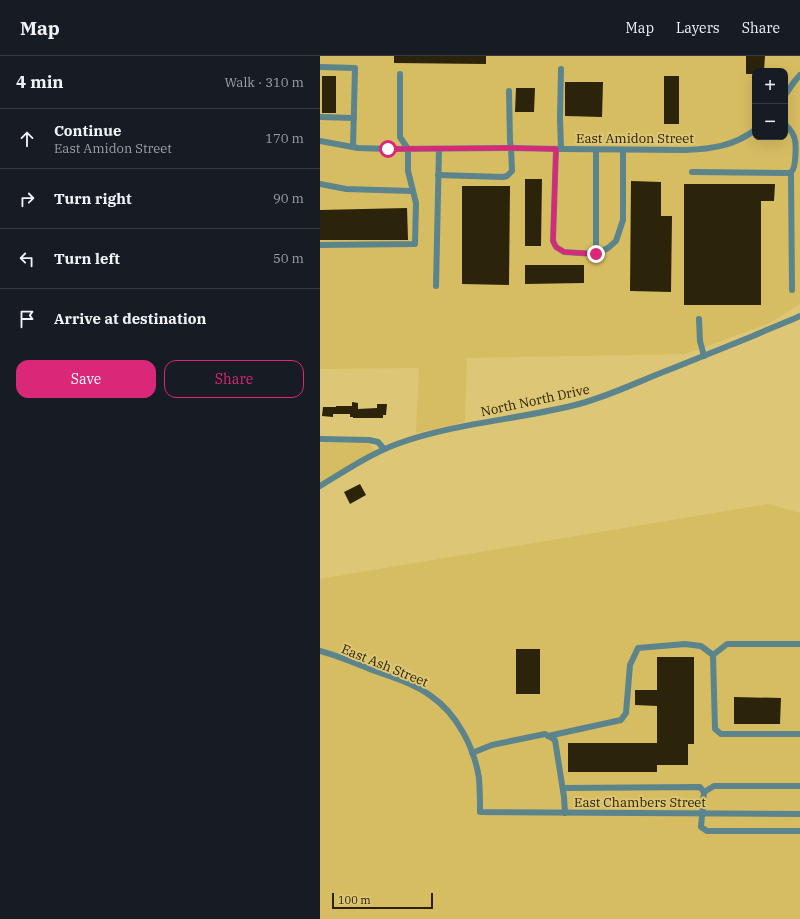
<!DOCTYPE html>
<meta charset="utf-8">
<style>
body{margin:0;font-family:"IBM Plex Serif",serif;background:#20242c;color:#f1f3f6}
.controls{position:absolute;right:12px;top:12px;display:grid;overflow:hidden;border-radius:8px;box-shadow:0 4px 16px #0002}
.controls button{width:36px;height:36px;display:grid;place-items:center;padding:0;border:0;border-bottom:1px solid #363941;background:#171b24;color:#f1f3f6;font:20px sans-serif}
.scale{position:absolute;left:12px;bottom:10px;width:101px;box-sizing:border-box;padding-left:4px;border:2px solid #2a2100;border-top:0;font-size:11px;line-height:14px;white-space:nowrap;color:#2a2100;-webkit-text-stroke:3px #ddc675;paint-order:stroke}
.stop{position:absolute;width:12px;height:12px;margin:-9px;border:3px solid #db2777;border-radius:50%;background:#fff}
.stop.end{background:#db2777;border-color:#fff;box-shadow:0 1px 4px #0008}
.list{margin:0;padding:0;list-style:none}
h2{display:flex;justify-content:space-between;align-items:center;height:52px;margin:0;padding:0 16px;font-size:17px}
h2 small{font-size:13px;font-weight:400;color:#9ea1a6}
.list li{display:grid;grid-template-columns:26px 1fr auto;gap:12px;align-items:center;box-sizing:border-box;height:60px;padding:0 16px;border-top:1px solid #363941}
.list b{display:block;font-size:15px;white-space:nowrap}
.list p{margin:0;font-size:13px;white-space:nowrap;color:#9ea1a6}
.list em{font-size:13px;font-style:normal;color:#9ea1a6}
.actions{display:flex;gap:8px;padding:12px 16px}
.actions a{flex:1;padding:9px 0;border:1px solid #db2777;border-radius:12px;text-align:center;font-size:14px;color:#db2777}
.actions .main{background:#db2777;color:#fff}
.icon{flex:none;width:22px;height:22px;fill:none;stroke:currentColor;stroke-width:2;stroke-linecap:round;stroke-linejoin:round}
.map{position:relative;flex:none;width:480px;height:863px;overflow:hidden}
header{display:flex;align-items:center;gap:24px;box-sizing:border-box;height:56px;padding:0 20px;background:#171b24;border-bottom:1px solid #363941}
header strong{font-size:19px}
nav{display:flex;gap:22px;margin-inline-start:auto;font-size:14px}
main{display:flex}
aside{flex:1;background:#171b24}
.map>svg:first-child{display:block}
.built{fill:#d7bd62;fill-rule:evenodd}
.building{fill:#2b240a}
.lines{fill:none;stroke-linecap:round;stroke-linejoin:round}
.minor{stroke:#5b848d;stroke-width:6}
.route{stroke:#db2777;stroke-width:5}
.labels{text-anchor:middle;stroke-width:4;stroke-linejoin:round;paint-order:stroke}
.street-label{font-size:13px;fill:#2a2100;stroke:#ddc675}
</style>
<header>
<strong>Map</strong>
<nav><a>Map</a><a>Layers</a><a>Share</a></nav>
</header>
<main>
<aside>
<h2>4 min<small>Walk · 310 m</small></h2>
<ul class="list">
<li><svg class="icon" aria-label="ahead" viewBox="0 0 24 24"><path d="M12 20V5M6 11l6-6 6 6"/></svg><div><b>Continue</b><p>East Amidon Street</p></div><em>170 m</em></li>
<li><svg class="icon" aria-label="right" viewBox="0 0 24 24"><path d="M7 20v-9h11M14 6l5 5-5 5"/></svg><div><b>Turn right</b></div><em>90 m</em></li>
<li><svg class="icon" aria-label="left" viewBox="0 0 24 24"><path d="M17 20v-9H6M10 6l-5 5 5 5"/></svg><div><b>Turn left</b></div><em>50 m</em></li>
<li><svg class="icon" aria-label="arrive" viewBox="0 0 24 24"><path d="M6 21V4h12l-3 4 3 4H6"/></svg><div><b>Arrive at destination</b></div></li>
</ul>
<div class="actions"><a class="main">Save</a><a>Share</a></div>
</aside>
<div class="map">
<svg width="480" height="863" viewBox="0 0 480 863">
<rect width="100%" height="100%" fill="#ddc675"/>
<g class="built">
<path d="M 0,0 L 480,0 L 480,248 L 450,267 L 366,298 L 147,302 L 145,366 L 96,377 L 99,312 L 0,313 ZM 435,15 L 465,15 L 465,81 L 435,81 Z"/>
<path d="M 0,387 L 49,387 L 55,395 L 0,427 Z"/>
<path d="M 448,448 L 480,457 L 480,863 L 0,863 L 0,523 Z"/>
</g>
<g class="building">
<path d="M 74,0 L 166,0 L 166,8 L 74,7 Z"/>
<path d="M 426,0 L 445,0 L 444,15 L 435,15 L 435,18 L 426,18 Z"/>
<rect x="2" y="20" width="14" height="37"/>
<rect x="344" y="20" width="15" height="48"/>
<path d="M 245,26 L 283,26 L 282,61 L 245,60 Z"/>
<path d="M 196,32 L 215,32 L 214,56 L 195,56 Z"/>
<path d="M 205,123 L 222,123 L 221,190 L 205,190 Z"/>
<path d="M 311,125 L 341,126 L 341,160 L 352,160 L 351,236 L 310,235 Z"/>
<path d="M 364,128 L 455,128 L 454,145 L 441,145 L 441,249 L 364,249 Z"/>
<path d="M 142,130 L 190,130 L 189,229 L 142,228 Z"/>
<path d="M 87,152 L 88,184 L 0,184 L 0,154 Z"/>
<path d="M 205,209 L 264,209 L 264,227 L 205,228 Z"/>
<path d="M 32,346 L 38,347 L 38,353 L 57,352 L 57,348 L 67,348 L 66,359 L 63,359 L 63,362 L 33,362 L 33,361 L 30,361 L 30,358 L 13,358 L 13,361 L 2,360 L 3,351 L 16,351 L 16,350 L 32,350 Z"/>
<path d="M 40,428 L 46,439 L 30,448 L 24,436 Z"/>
<rect x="196" y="593" width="24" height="45"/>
<path d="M 337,601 L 374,601 L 374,688 L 368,688 L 368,709 L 337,709 L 337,716 L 248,716 L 248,687 L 337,687 L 337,650 L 315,649 L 315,634 L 337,634 Z"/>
<path d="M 414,641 L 461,642 L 460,668 L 414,668 Z"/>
</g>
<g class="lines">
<g class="minor">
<path d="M 0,11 L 35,12 L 33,91"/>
<path d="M 241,13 L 240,62 L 241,93"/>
<path d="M 465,39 L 474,26 L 480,19"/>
<path d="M 0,61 L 34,62"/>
<path d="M 0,85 L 38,92 L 68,93 L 191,92 L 241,93 L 366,94 C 391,93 414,90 435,74"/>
<path d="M 236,93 L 233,185 L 236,191 L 244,196 L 276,198 L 288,192 L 296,185 L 303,164 L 303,94"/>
<path d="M 276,94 L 276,198"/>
<path d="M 372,116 L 467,117 C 469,117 471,117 472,115 C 476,111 476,89 475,84 C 474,78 469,72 465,68"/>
<path d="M 471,117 L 472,234"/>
<path d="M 118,119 L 183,121 L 187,120 L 192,115 L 191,92 L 190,85 L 189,35"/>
<path d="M 0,128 L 26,133 L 92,135"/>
<path d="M 0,189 L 95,188 L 96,147 L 88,115 L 88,93 L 80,81 L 80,18"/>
<path d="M 116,230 L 119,93"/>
<path d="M 379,263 L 380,285 L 384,300"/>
<path d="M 0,383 L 49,384 L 58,386 L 64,393"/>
<path d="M 0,430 C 25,415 50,398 77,388 C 134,367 196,364 255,349 C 288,341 319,325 351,313 C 378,302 405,291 433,280 C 448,273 465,267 480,260"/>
<path d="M 0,595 C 18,600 35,607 52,614 C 72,621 93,627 111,640 C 137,658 154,691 159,722 C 160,734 160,745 160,756 L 480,758"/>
<path d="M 393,599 L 407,588 L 480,588"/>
<path d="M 228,680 L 301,664 L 306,657 L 310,609 L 318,592 L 365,588 L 381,590 L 393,599 L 395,673 L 401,678 L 480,678"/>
<path d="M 152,697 L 172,689 L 225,678 L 235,684 L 244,741 L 245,757"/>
<path d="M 243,732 L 380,731 L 384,736 L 381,771 L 387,775 L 480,775"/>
<path d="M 384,736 L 394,730 L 480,730"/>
</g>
</g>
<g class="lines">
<path class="route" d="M 68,93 L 191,92 L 236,93 L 233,185 L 236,191 L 244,196 L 276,198"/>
</g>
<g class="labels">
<g class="street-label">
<text x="315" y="87">East Amidon Street</text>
<text transform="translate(215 344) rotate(-12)" y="5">North North Drive</text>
<text transform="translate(65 609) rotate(22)" y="5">East Ash Street</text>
<text x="320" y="751">East Chambers Street</text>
</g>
</g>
</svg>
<div class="controls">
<button>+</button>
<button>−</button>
</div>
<div class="scale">100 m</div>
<div class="stop" style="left:68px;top:93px"></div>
<div class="stop end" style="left:276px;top:198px"></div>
</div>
</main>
